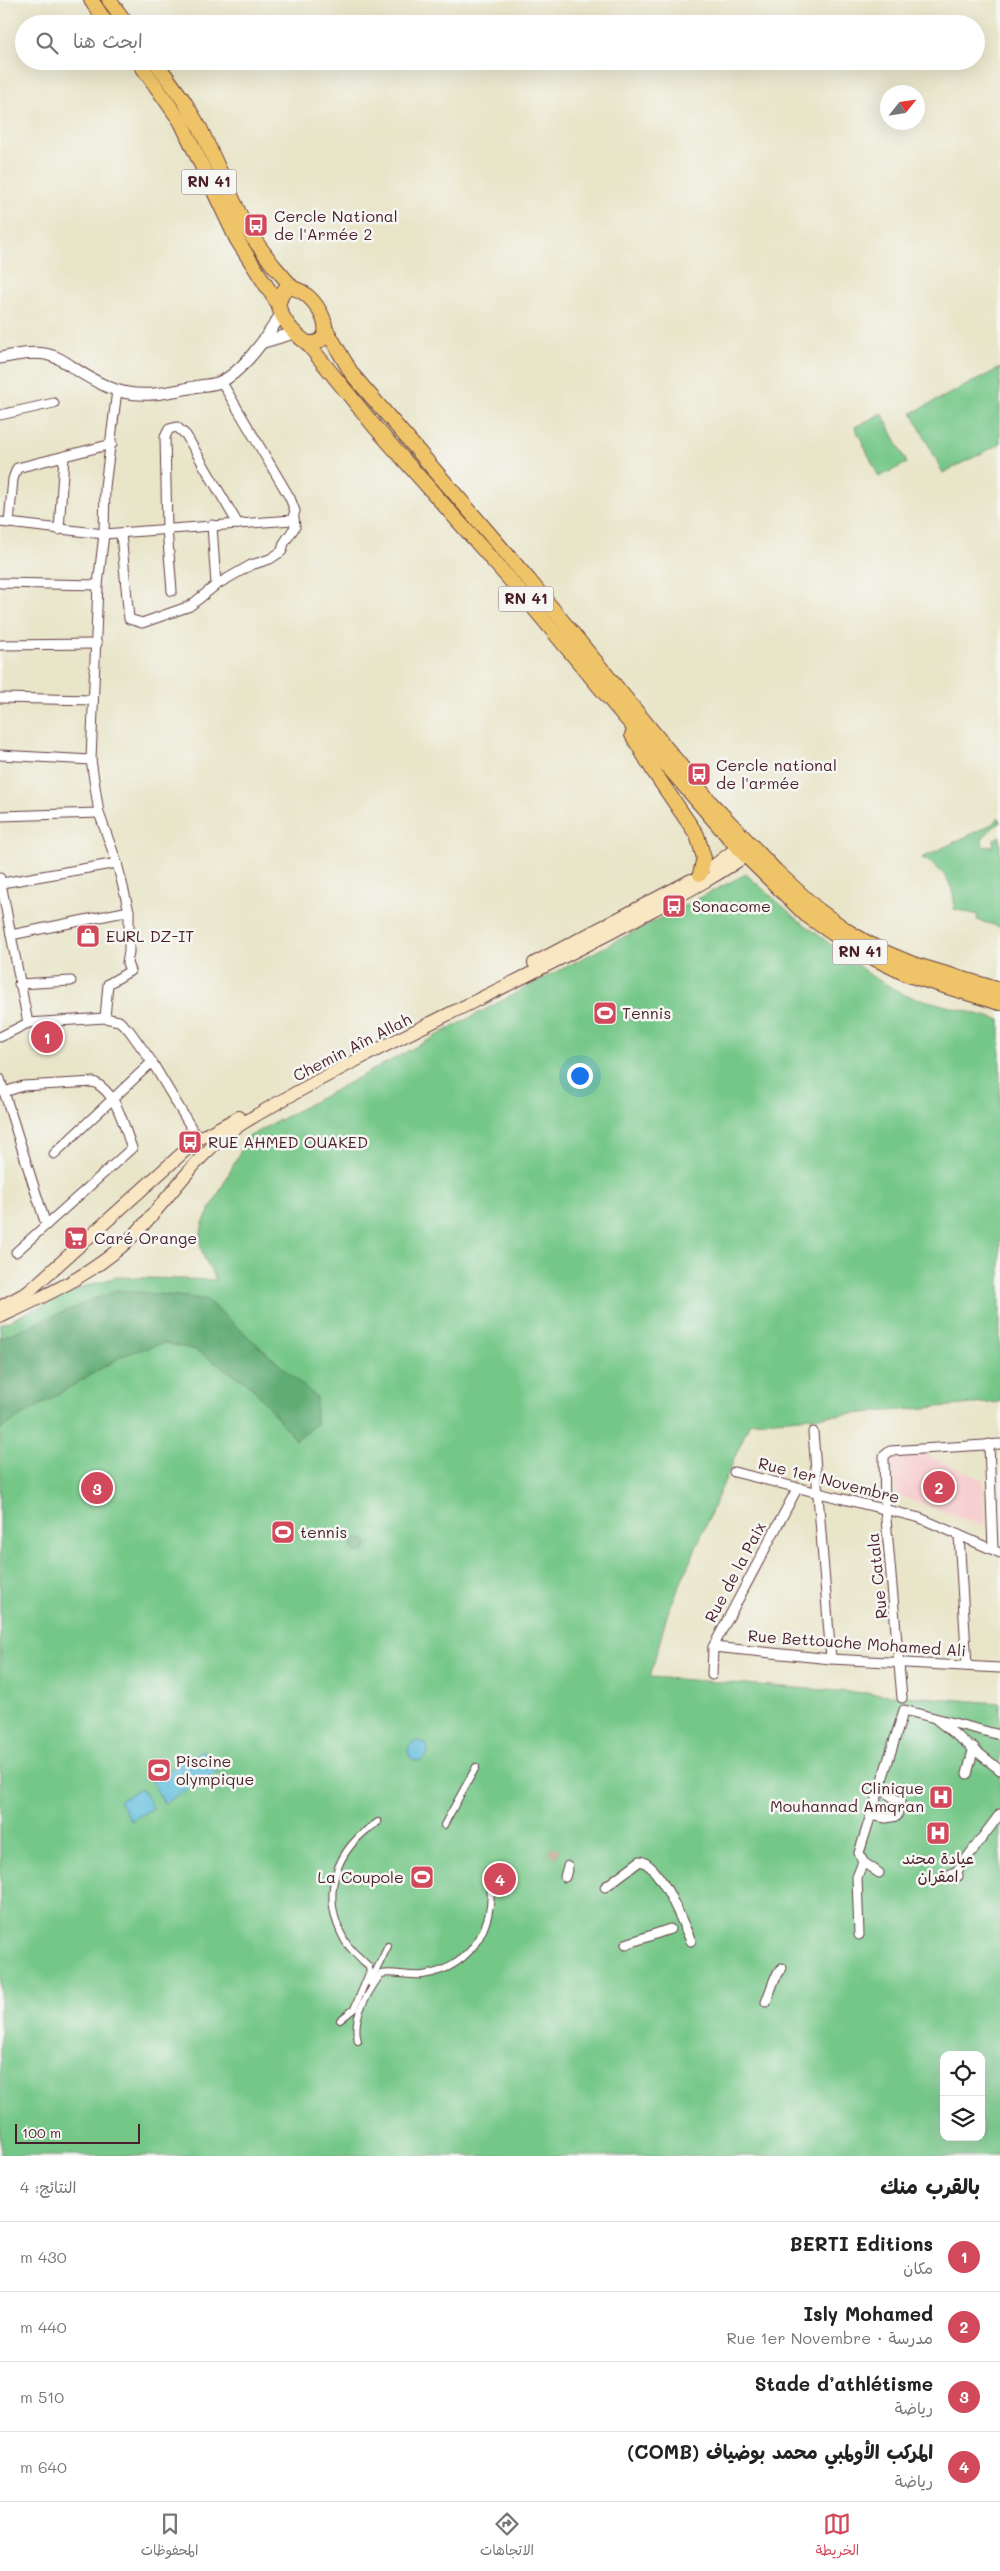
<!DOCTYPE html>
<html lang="ar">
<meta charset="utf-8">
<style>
body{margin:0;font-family:Mali,"Playpen Sans Arabic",sans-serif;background:#f2f2f2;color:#222;direction:rtl}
.controls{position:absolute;right:15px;bottom:15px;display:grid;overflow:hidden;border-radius:10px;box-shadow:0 5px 20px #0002}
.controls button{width:45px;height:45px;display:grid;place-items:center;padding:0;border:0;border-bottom:1px solid #e0e0e0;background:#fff;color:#222;font:25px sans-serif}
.compass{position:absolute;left:880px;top:85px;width:45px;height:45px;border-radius:50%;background:#fff;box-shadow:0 5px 20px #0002;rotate:60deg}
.scale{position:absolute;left:15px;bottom:12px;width:125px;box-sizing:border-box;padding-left:5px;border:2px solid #4a1f2b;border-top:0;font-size:14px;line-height:18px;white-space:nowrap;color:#4a1f2b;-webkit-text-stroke:4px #f6f6f2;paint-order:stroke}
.you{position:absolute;left:579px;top:1075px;width:18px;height:18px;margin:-12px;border:4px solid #fff;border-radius:50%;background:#1a73e8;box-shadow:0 0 0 8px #1a73e833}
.badge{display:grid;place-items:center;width:32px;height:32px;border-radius:50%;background:#d1495b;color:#fff;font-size:16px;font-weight:700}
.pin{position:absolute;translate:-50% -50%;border:2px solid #fff;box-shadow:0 1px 5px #0006}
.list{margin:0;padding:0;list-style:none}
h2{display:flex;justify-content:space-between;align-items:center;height:65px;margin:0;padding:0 20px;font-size:21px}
h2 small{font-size:16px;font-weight:400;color:#767676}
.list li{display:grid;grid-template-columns:32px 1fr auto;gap:15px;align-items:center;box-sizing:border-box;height:70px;padding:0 20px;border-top:1px solid #e0e0e0}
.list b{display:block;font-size:19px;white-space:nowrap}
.list p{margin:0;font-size:16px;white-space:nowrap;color:#767676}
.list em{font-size:16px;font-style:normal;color:#767676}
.icon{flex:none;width:28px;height:28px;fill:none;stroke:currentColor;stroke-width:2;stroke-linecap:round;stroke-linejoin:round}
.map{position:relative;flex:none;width:1000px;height:2156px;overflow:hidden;direction:ltr}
.search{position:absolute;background:#fff;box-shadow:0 5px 20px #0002;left:15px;right:15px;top:15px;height:55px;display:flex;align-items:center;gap:12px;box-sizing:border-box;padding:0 18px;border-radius:28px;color:#767676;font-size:19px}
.sheet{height:345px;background:#fff}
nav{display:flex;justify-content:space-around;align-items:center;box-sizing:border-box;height:70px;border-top:1px solid #e0e0e0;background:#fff;font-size:14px;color:#767676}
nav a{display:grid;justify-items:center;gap:2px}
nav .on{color:#d1495b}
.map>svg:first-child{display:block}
.built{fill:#f7cfd0}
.green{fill:#75c788;stroke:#60735a;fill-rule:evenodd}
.forest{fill:#60ac74;stroke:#556650}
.water{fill:#5ebddd;stroke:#546e84}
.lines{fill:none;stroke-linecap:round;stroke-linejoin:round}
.minor-tunnel{stroke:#c9bda9;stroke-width:9;stroke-dasharray:9 4.5;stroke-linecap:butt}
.pedestrian-casing{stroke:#623d43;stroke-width:8}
.minor-casing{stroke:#623d43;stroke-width:11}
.tertiary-casing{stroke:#623d43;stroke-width:13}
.secondary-casing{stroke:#623d43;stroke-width:14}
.trunk-casing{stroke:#623d43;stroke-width:16}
.pedestrian{stroke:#fff;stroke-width:6}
.minor{stroke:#fff;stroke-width:9}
.tertiary{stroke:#fff;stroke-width:11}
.secondary{stroke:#f9e7c3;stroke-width:12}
.trunk{stroke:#efc469;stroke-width:14}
.labels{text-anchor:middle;stroke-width:5;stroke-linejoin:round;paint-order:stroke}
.shield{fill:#f6f6f2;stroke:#7e6067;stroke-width:1}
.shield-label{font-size:15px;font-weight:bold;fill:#4a1f2b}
.poi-label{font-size:16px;fill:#4a1f2b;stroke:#f6f6f2;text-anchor:start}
.street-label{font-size:16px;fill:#4a1f2b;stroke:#f6f6f2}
</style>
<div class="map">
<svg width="1000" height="2156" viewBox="0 0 1000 2156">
<rect width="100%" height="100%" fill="#f6f6f2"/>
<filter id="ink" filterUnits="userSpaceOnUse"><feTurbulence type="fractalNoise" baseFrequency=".02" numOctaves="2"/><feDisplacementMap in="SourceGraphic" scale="10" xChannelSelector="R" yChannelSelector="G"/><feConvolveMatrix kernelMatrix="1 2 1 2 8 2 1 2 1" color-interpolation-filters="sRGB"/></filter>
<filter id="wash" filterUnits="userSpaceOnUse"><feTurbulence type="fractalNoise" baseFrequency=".0096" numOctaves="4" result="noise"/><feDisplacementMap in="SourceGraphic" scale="20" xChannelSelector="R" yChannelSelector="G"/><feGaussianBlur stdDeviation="1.12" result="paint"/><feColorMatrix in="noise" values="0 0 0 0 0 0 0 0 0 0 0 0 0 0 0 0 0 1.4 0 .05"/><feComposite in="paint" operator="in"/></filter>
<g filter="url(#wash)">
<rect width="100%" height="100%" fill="#e9e5c9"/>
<path class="built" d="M 913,1449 L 983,1480 L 986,1519 L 984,1526 L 897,1495 L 890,1457 Z"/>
<g class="green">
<path d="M 1000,368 L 1000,444 L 943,473 L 912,413 Z"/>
<path d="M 882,413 L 907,463 L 879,477 L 855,427 Z"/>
<path d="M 999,817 L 1000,823 L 991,829 L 982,839 L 983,847 L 993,846 L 994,839 L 1000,836 L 1000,927 L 977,920 L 978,915 L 954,909 C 956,886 943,868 922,858 L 994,823 Z"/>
<path d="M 746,874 L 795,917 L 873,977 L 905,995 L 1000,1020 L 1000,1402 L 750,1422 L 667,1615 L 650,1677 L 1000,1703 L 1000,2156 L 0,2156 L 0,1325 L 83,1287 L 117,1277 L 216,1280 C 204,1256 196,1252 203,1223 L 248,1137 L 531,985 ZM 944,2055 L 981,2055 L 981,2137 L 944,2137 Z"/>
</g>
<g class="forest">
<path d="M 117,1290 L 206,1299 L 316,1397 L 316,1424 L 296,1440 L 251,1386 L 196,1350 L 164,1343 L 124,1355 L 0,1429 L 0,1338 Z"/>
<circle cx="359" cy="1545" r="8"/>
</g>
<g class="water">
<circle cx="418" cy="1751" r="10"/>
<path d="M 204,1750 L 217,1772 L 164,1803 L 151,1780 Z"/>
<path d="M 141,1788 L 153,1808 L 131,1821 L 119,1801 Z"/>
</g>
</g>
<g filter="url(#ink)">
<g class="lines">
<path class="minor-tunnel" d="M 548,1854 L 559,1861"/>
<g class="pedestrian-casing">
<g id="pedestrian">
<path d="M 444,1825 L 476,1767"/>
<path d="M 370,1983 L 388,1946"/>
<path d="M 340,2020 L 354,2009 L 370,1971 L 368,1966 C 361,1958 351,1951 345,1941 C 319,1895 335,1849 378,1822"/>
<path d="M 358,2041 C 351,2017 368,1993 381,1974 C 394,1971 409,1977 423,1975 C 475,1967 499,1919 488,1871"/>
</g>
</g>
<g class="minor-casing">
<g id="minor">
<path d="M 0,415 L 54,403"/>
<path d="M 0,522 L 104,534 L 292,520 L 295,511 L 290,498 L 221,381"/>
<path d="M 9,523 L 13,479 L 17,468 L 112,444"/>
<path d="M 212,525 L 216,585"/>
<path d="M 59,530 L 64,457"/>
<path d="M 121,534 L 129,619 L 142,623 L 190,606 L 216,585 L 251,565 L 270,559 L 282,551 L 284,543 L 295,527 L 294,518"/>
<path d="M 0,583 L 98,585"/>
<path d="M 172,591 L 167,529 L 165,437 L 169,429 L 177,427 L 186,435 L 238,524"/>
<path d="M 0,645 L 97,644"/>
<path d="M 0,698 L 93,700"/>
<path d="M 0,755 L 91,760"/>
<path d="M 0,816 L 99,813"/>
<path d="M 0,878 L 28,1023"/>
<path d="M 2,883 L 117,863"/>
<path d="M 11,935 L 129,911"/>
<path d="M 19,984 L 71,981"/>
<path d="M 105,1018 L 108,984 L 130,971 L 127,963 L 129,952 L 129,911 L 117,863 L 99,813 L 91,760 L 98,585 L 104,534 L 105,487 L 117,390"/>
<path d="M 0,1037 L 28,1023 L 105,1018 L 119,1021 L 129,1030 L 152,1062 L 198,1139"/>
<path d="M 0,1079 L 46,1225"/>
<path d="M 4,1092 L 23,1086 L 94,1082 C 118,1094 123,1125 132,1148 L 16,1252"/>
<path d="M 54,1154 L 152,1062"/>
<path d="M 813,1432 L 831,1659"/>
<path d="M 989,1444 L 993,1548"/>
<path d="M 734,1472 L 920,1518 L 1000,1553"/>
<path d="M 959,1535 L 967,1666"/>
<path d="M 713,1647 L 831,1659 L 1000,1668"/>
<path d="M 712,1675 L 713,1647 L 798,1487"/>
<path d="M 902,1698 L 885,1508 L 884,1456 L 890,1451 L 1000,1444"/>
<path d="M 937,1720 L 1000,1770"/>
<path d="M 967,1774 L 974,1747"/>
<path d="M 870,1815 L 886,1818 L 897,1816 L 900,1802 L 879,1788"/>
<path d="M 957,1871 L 958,1876 L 954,1879 L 951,1874 L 957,1871 L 1000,1814"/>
<path d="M 879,1873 L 863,1862 L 859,1853 L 904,1710 L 1000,1735"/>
<path d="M 565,1877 L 568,1866"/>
<path d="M 605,1887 L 640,1861 C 660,1864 682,1922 691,1941"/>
<path d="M 859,1935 L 857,1877 L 863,1862"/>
<path d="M 626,1944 L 670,1929"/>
<path d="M 766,2002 L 775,1978 L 782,1968"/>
</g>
</g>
<g class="tertiary-casing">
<g id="tertiary">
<path d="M 264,342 L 294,333"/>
<path d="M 0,358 C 65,343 56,365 108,387 C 137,400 165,393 194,387 C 202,385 213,385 220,382 C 242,373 269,334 281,314"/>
</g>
</g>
<g class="secondary-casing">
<g id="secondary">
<path d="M 712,867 L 746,841"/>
<path d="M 534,963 L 691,880"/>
<path d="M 0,1307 L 28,1292 L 198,1139 L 239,1117"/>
<path d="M 0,1317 C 47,1295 96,1273 133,1236 C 170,1199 198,1150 243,1123 C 370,1047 508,989 638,918 C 677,897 718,876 754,850"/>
</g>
</g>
<g class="trunk-casing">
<g id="trunk">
<path d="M 91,0 L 107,24"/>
<path d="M 109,0 L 127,24"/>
<path d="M 138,61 L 181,122 L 237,240 L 278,304 C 282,320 293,333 307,343 C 349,346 309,277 284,290 L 278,304"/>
<path d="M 155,61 L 184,101 L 200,128 L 247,230 L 273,265 L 292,287"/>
<path d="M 327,331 L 352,374 L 529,580 L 712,804 L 776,871 L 817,909 L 849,932 L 882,951 L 913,964 L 1000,990"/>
<path d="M 307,343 L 375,427 L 512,582 L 617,708 L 738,848 L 806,915 L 855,949 L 908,975 L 1000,1003"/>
<path d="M 632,735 L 654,772 L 697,835 L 704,858 L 700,874"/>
</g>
</g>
<use href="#pedestrian" class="pedestrian"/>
<use href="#minor" class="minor"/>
<use href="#tertiary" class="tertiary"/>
<use href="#secondary" class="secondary"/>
<use href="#trunk" class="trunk"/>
</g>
</g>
<defs>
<g id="bus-square" transform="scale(1.25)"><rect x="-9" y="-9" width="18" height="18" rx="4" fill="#d1495b" stroke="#f6f6f2"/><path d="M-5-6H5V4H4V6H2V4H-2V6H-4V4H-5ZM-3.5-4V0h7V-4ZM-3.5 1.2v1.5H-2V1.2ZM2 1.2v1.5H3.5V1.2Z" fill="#fff"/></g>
<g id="shop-square" transform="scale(1.25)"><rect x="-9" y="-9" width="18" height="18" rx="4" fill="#d1495b" stroke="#f6f6f2"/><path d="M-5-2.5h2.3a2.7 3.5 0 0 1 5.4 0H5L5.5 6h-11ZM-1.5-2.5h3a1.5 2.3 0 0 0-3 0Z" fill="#fff"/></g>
<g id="stadium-square" transform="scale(1.25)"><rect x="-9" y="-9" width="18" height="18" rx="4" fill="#d1495b" stroke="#f6f6f2"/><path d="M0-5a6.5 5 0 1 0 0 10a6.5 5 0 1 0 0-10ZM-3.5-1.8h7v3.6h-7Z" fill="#fff"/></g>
<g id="supermarket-square" transform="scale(1.25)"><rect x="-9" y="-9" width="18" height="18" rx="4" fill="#d1495b" stroke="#f6f6f2"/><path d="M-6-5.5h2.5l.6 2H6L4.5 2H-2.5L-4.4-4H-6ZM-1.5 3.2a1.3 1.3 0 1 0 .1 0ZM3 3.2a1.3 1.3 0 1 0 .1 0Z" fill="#fff"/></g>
<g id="hospital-square" transform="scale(1.25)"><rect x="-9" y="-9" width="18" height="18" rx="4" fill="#d1495b" stroke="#f6f6f2"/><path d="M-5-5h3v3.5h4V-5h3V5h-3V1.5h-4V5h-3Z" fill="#fff"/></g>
</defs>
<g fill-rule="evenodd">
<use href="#bus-square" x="256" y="225"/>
<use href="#bus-square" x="699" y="774"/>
<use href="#bus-square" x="674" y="906"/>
<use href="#shop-square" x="88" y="936"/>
<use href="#stadium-square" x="605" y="1013"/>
<use href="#bus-square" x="190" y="1142"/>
<use href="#supermarket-square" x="76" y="1238"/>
<use href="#stadium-square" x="283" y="1532"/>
<use href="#stadium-square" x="159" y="1770"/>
<use href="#hospital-square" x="941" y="1797"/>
<use href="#hospital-square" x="938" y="1833"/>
<use href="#stadium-square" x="422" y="1877"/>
</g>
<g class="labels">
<g class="shield">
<rect x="181.5" y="169.5" width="55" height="25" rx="4"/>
<rect x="498.5" y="586.5" width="55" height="25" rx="4"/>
<rect x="832.5" y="939.5" width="55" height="25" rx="4"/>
</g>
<g class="shield-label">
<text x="209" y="187">RN 41</text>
<text x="526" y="604">RN 41</text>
<text x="860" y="957">RN 41</text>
</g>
<g class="poi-label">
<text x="274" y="222">Cercle National<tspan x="274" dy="18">de l'Armée 2</tspan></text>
<text x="716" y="771">Cercle national<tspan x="716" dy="18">de l'armée</tspan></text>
<text x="692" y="912">Sonacome</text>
<text x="106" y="942">EURL DZ-IT</text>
<text x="622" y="1019">Tennis</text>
<text x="208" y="1148">RUE AHMED OUAKED</text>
<text x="94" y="1244">Caré Orange</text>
<text x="300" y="1538">tennis</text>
<text x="176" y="1767">Piscine<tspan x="176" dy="18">olympique</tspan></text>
<text x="924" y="1794" text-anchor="end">Clinique<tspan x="924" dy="18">Mouhannad Amqran</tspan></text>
<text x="938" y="1864" text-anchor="middle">عيادة محند<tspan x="938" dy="18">امقران</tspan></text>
<text x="404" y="1883" text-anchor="end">La Coupole</text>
</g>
<g class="street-label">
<text transform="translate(352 1047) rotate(-27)" y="6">Chemin Aîn Allah</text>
<text transform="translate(829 1480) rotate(14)" y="6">Rue 1er Novembre</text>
<text transform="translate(735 1572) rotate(-62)" y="6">Rue de la Paix</text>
<text transform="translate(877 1576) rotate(-96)" y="6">Rue Catala</text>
<text transform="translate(857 1643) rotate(4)" y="6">Rue Bettouche Mohamed Ali</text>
</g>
</g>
</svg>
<div class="controls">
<button><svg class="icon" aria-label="locate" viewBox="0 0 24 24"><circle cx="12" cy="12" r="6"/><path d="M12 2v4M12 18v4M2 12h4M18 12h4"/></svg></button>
<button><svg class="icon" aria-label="layers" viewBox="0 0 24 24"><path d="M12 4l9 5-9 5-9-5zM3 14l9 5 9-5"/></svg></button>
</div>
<svg class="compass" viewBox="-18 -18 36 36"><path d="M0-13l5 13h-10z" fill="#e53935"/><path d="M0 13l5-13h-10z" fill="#767676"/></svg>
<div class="scale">100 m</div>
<div class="you"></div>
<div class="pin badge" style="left:47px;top:1037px">1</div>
<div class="pin badge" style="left:939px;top:1487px">2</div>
<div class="pin badge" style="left:97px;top:1488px">3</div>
<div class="pin badge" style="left:500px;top:1879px">4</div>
<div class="search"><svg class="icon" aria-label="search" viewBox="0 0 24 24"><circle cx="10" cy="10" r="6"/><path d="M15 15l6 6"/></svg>ابحث هنا</div>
</div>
<section class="sheet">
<h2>بالقرب منك<small>النتائج: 4</small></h2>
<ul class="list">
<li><span class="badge">1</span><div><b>BERTI Editions</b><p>مكان</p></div><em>430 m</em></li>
<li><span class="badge">2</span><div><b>Isly Mohamed</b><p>مدرسة · Rue 1er Novembre</p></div><em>440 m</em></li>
<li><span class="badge">3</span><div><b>Stade d’athlétisme</b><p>رياضة</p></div><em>510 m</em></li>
<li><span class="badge">4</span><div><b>المركب الأولمبي محمد بوضياف (COMB)</b><p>رياضة</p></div><em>640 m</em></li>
</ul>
</section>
<nav>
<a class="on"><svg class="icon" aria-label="map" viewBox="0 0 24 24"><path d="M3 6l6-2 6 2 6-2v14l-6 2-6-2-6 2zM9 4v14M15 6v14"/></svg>الخريطة</a>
<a><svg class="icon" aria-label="directions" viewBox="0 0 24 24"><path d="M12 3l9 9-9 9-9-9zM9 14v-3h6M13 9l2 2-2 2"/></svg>الاتجاهات</a>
<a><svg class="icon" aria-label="saved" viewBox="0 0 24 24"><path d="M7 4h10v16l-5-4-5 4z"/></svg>المحفوظات</a>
</nav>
